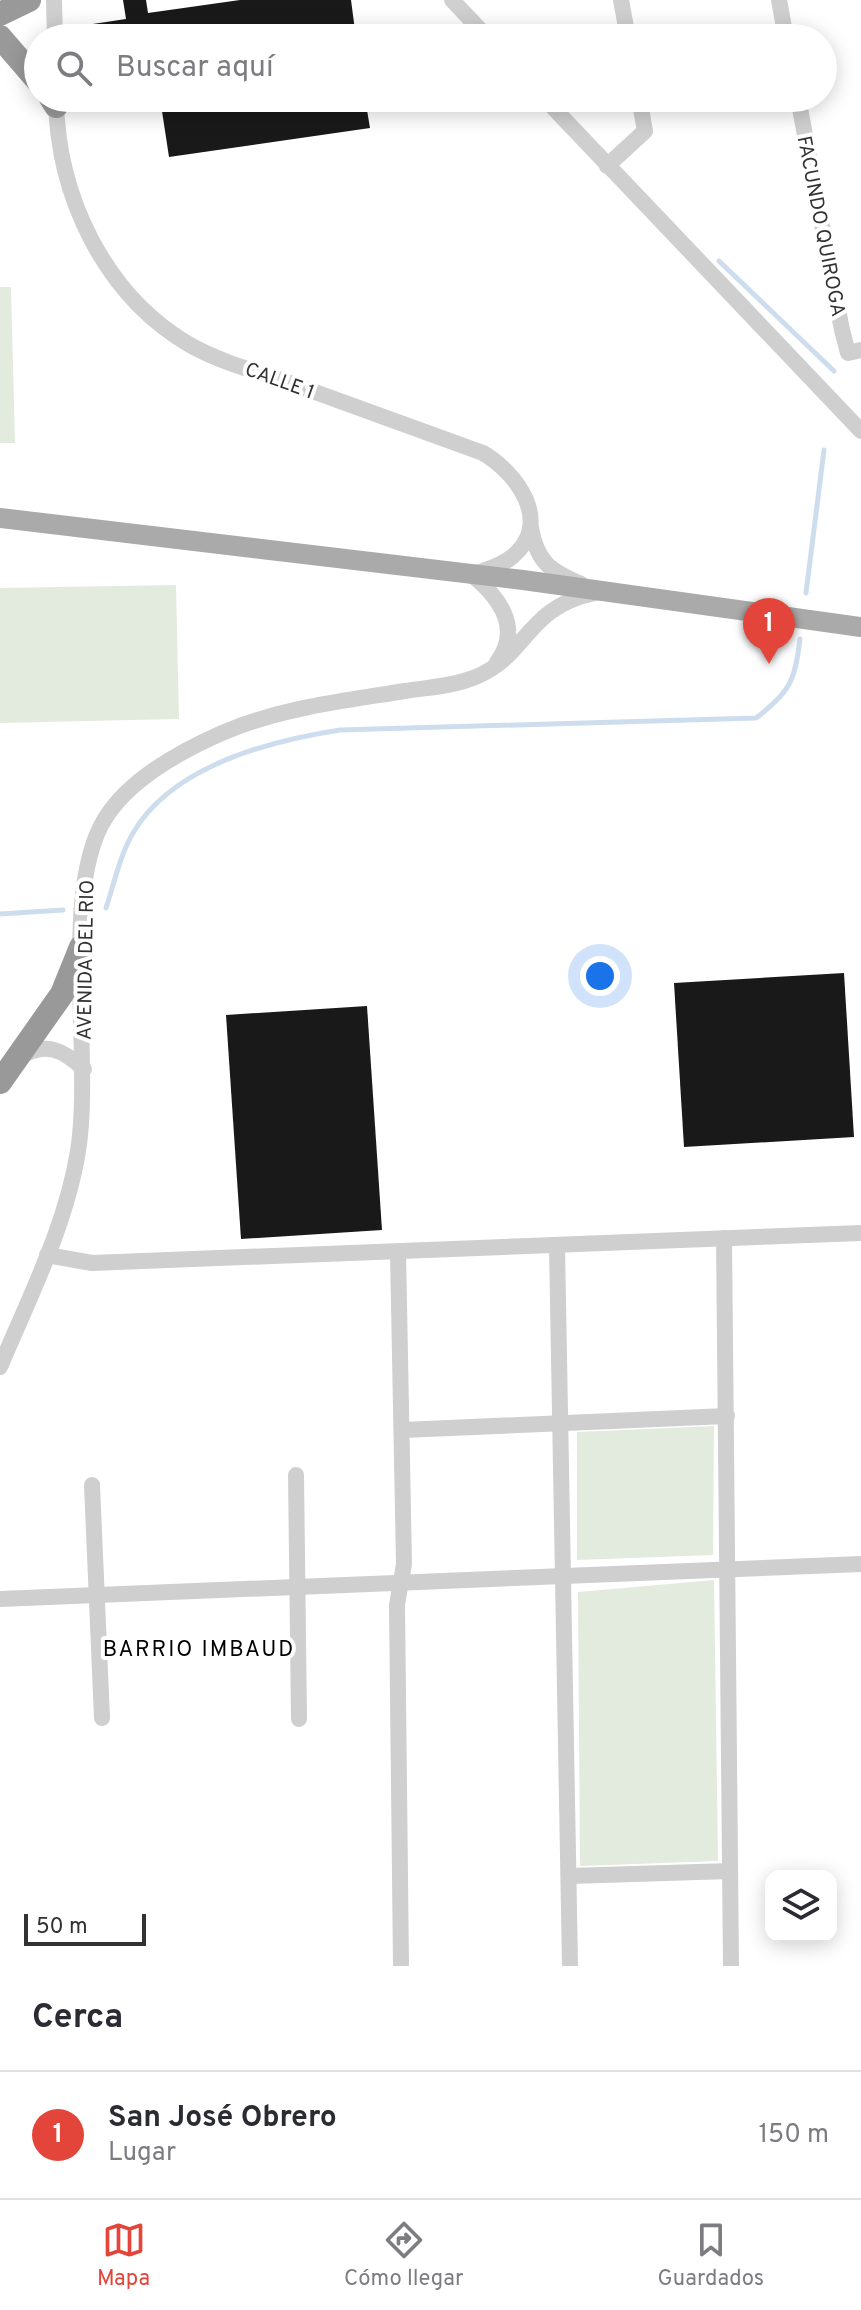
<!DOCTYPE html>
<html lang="es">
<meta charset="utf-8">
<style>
body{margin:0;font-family:Overpass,sans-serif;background:#f2f2f3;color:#2b2b33}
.controls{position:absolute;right:24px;bottom:24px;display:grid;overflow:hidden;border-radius:16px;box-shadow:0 4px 20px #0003}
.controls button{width:72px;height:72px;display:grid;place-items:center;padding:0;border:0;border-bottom:2px solid #e1e1e2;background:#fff;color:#2b2b33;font:40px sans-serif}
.scale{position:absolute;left:24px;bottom:20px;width:122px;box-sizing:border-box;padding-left:8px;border:4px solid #323232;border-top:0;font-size:22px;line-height:28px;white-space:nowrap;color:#323232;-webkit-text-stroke:6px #fff;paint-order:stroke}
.you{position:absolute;left:600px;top:976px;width:28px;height:28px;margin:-20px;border:6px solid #fff;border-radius:50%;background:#1a73e8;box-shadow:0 0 0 12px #1a73e833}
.badge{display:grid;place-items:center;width:52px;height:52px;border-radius:50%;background:#e3453a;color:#fff;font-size:26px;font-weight:700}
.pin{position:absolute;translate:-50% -66px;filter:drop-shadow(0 2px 4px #0008)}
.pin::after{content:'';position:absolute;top:42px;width:28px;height:24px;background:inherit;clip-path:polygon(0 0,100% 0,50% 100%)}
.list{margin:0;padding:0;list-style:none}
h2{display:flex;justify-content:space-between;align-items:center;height:104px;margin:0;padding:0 32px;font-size:34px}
h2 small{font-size:26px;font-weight:400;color:#7c7c81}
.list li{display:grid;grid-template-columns:52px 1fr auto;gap:24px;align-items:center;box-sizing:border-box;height:128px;padding:0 32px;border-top:2px solid #e1e1e2}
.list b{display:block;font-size:30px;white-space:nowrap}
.list p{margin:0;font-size:26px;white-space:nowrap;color:#7c7c81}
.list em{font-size:26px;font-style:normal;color:#7c7c81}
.icon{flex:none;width:44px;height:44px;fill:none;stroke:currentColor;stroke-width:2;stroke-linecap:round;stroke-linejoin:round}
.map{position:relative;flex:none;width:861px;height:1966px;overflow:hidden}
.search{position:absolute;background:#fff;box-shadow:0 4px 20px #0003;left:24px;right:24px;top:24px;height:88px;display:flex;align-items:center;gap:20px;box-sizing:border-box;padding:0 28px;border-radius:44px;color:#7c7c81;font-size:30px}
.sheet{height:232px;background:#fff}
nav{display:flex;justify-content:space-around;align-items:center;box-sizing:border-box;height:112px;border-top:2px solid #e1e1e2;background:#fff;font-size:22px;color:#7c7c81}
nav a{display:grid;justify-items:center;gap:4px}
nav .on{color:#e3453a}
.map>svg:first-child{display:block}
.green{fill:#e3ebde}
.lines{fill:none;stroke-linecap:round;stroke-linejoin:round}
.stream{stroke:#cedded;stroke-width:5}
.building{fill:#191919}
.minor{stroke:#cfcfcf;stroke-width:16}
.major{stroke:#aaa;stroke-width:20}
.highway{stroke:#999;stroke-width:24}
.labels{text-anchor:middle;stroke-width:8;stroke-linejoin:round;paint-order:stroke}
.street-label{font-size:20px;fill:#323232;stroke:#fff}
.neighbourhood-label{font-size:22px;letter-spacing:2px;fill:#000;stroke:#fff}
</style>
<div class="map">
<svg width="861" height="1966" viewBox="0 0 861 1966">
<rect width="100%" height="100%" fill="#fff"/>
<g class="green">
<path d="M 0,287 L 11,287 L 15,443 L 0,443 Z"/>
<path d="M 176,585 L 179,719 L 0,723 L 0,588 Z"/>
<path d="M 714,1426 L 713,1555 L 577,1560 L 577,1432 Z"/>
<path d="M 714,1580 L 718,1861 L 580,1866 L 578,1592 Z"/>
</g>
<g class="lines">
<g class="stream">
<path d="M 719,261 L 834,371"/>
<path d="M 806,593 L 824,450"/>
<path d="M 106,908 C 114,884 120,855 133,833 C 172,766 269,741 340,730 L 756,718 C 790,692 795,681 800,639"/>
<path d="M 0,914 L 63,910"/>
</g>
</g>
<g class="building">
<path d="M 123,0 L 146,0 L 148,13 L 240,0 L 351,0 L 356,38 L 88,38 L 86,25 L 126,19 Z"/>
<path d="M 160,98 L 365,98 L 370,128 L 169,157 Z"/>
<path d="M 844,973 L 854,1137 L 684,1147 L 674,983 Z"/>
<path d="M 367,1006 L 382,1230 L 241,1239 L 226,1015 Z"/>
</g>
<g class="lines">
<g class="minor">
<path d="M 54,0 L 55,38"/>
<path d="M 452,0 L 488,38"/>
<path d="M 621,0 L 628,38"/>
<path d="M 779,0 L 786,38"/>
<path d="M 56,98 C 57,195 104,295 190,345 C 222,363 259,372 293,384 C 356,407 420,430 483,453 C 517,473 553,522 513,556 C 502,566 485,570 472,575 C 499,597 523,628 497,662"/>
<path d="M 544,98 L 861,431"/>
<path d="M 798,98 L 842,330 L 848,353 L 861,350"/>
<path d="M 607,166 L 645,131 L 639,98"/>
<path d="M 531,528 C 537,562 550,571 581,584"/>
<path d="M 20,1057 C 46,1041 63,1050 84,1069"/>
<path d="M 724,1238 L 731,1966"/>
<path d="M 557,1246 L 570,1966"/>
<path d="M 398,1252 L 404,1564 L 397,1605 L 401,1966"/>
<path d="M 47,1255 L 92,1263 L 861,1233"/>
<path d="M 0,1367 C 29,1298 66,1226 78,1151 C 93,1059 59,889 106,817 C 131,778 181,751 222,733 C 280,708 343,701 405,691 C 424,688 445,687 464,681 C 528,663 521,608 595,593"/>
<path d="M 403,1430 L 727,1416"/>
<path d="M 296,1475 L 299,1719"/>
<path d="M 92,1485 L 102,1718"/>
<path d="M 0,1599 L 861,1564"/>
<path d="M 570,1876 L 730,1871"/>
</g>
<path class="major" d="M 0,518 L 523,580 L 861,627"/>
<g class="highway">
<path d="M 0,14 L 29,0"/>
<path d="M 0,37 L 38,81"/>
<path d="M 51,98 L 56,106"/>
<path d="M 0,1082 L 62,994 L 81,947"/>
</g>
</g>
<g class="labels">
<g class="street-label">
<text transform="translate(822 226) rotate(79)" y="7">FACUNDO QUIROGA</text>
<text transform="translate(280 380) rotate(20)" y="7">CALLE 1</text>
<text transform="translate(85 960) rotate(-89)" y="7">AVENIDA DEL RIO</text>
</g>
<g class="neighbourhood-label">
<text x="199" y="1656">BARRIO IMBAUD</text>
</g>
</g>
</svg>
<div class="controls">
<button><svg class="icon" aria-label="layers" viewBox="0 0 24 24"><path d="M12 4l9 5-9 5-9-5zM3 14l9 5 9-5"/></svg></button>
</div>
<div class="scale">50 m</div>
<div class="you"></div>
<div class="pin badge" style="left:769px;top:664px">1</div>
<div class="search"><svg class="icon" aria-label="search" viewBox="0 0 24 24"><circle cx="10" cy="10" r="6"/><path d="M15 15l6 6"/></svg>Buscar aquí</div>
</div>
<section class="sheet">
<h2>Cerca<small></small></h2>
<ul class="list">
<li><span class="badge">1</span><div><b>San José Obrero</b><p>Lugar</p></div><em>150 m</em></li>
</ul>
</section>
<nav>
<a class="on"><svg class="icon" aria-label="map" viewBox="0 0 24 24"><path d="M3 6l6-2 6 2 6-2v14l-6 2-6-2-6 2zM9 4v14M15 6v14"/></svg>Mapa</a>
<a><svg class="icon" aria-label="directions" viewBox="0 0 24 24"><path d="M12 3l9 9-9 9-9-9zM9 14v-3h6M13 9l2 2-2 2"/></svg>Cómo llegar</a>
<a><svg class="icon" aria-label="saved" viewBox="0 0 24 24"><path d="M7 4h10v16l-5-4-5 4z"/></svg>Guardados</a>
</nav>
